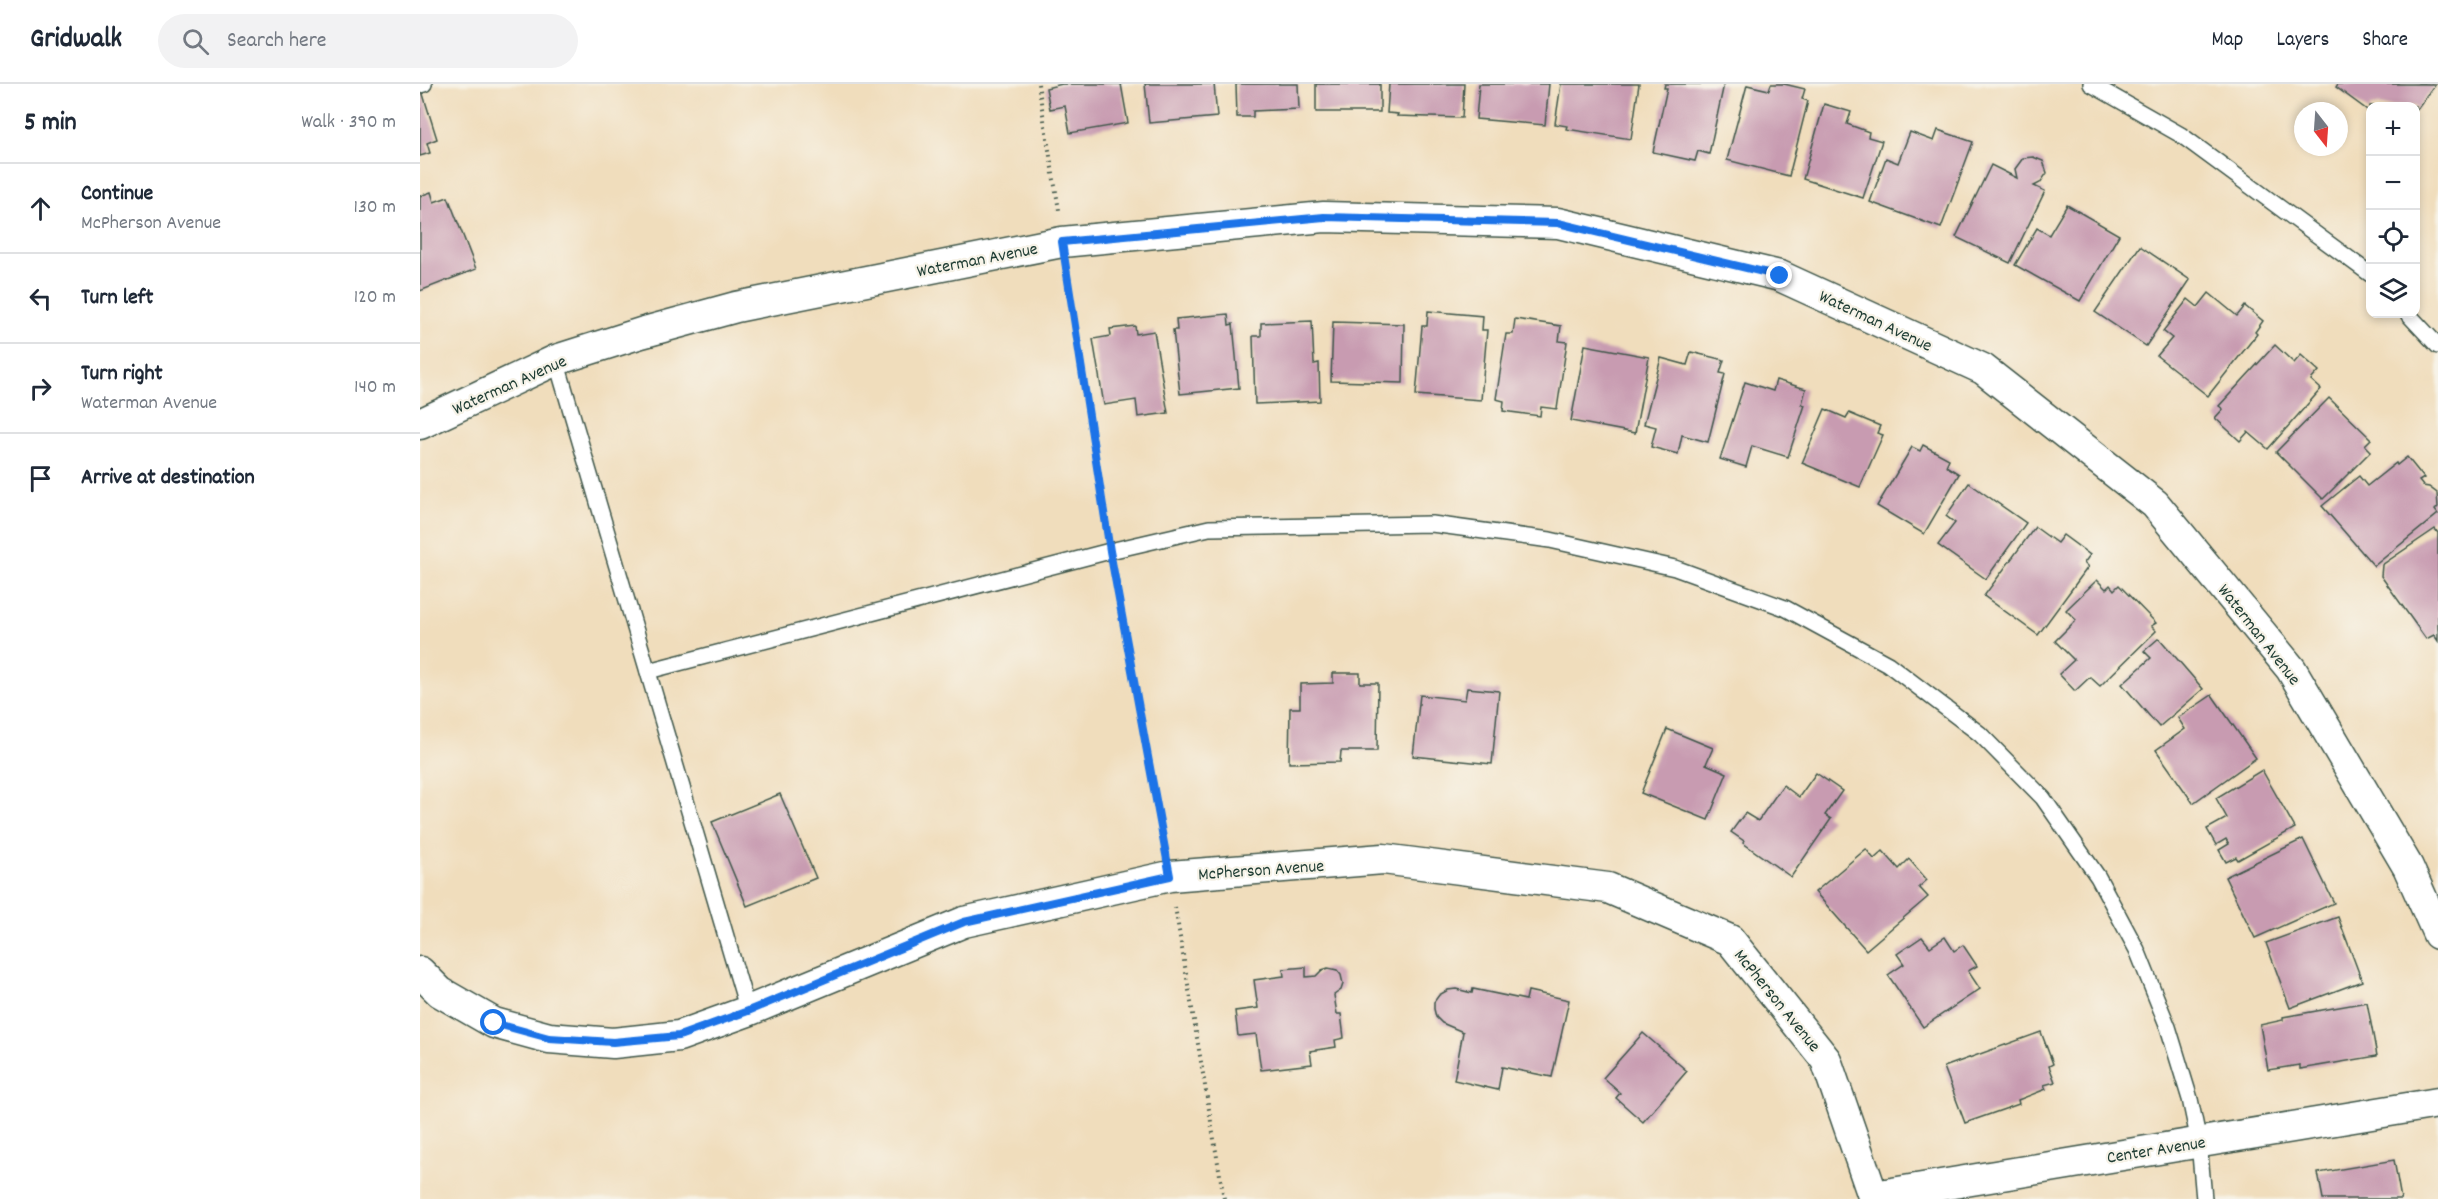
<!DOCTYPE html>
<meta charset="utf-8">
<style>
body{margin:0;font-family:Dekko,sans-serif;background:#f2f2f3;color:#1f2937}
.controls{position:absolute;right:18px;top:18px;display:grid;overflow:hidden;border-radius:12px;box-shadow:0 3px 9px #0003}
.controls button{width:54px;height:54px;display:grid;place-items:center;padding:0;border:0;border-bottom:2px solid #e0e1e3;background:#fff;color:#1f2937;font:30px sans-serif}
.compass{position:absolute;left:1874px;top:18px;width:54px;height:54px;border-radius:50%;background:#fff;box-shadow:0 3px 9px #0003;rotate:163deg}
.stop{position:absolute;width:18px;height:18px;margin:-14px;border:4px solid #1a73e8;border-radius:50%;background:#fff}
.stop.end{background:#1a73e8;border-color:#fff;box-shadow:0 2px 6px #0008}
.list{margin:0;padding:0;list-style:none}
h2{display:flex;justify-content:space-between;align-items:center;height:78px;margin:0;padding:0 24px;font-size:26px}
h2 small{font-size:20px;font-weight:400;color:#747a83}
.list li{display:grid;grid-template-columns:39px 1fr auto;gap:18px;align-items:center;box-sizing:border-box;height:90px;padding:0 24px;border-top:2px solid #e0e1e3}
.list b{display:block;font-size:22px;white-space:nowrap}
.list p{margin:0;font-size:20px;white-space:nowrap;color:#747a83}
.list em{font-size:20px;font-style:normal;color:#747a83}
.icon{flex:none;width:33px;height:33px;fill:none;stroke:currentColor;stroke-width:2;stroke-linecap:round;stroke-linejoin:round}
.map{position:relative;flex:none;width:2018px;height:1115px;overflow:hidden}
header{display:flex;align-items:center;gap:36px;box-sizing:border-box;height:84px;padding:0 30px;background:#fff;border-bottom:2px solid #e0e1e3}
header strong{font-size:28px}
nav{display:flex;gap:33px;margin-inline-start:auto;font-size:21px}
.search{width:420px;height:54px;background:#f2f2f3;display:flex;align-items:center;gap:15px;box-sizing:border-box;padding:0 21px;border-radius:33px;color:#747a83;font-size:22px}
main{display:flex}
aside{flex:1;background:#fff}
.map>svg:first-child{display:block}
.building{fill:#c89bb1}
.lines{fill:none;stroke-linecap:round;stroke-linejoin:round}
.service-casing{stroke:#3e5548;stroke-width:18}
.minor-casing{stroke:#3e5548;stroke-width:33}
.path{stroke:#3e5548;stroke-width:4;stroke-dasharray:1.5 4.5;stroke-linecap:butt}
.service{stroke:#fff;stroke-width:15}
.minor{stroke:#fff;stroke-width:30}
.route{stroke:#1a73e8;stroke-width:8}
.labels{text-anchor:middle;stroke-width:4.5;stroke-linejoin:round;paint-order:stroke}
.street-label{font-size:18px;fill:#1f3d34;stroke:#f7f3e8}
</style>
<header>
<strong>Gridwalk</strong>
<div class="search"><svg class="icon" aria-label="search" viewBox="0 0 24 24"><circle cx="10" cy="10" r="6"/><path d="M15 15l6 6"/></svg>Search here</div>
<nav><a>Map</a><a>Layers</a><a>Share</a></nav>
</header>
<main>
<aside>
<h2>5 min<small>Walk · 390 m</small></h2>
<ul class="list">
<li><svg class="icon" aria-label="ahead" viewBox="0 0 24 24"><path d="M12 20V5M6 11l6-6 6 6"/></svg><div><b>Continue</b><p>McPherson Avenue</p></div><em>130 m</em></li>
<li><svg class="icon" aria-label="left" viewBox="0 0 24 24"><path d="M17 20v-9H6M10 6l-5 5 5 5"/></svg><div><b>Turn left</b></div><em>120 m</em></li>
<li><svg class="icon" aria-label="right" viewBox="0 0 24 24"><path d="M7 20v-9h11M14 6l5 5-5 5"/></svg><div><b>Turn right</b><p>Waterman Avenue</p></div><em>140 m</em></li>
<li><svg class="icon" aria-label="arrive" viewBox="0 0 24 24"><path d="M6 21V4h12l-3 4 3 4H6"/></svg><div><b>Arrive at destination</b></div></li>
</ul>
</aside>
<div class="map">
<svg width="2018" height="1115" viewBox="0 0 2018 1115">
<rect width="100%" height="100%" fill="#f7f3e8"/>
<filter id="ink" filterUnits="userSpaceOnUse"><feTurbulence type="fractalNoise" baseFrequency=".0167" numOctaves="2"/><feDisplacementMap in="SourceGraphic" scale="12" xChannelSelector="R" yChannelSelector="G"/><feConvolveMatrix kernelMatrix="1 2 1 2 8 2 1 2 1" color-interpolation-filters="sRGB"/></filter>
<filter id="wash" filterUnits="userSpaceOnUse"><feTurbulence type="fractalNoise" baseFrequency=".008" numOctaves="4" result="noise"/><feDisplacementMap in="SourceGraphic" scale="24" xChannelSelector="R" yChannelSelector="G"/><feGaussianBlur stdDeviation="1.35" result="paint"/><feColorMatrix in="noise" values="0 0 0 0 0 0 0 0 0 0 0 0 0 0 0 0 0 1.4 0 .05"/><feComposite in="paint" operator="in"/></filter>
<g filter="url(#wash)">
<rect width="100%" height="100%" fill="#f0ddbc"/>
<g id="blocks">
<g class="building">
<path d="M 642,0 L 701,0 L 708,39 L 650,49 L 645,22 L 630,25 L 626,4 Z"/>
<path d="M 725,0 L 794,0 L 797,33 L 729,39 Z"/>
<path d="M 816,0 L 878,0 L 879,25 L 833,27 L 833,33 L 817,33 Z"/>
<rect x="896" y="0" width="64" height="28"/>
<path d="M 969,0 L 1044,0 L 1042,34 L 977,32 L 978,30 L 967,29 Z"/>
<path d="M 1059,0 L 1129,0 L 1125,41 L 1056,35 Z"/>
<path d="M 1141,0 L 1219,0 L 1211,55 L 1146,45 L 1147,42 L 1135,40 Z"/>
<path d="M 1245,0 L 1304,0 L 1289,70 L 1278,67 L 1275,77 L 1233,68 L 1247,4 L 1244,4 Z"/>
<path d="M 1351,0 L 1364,0 L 1385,5 L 1382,15 L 1388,17 L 1369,92 L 1307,76 L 1327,1 L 1349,6 Z"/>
<path d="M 1918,0 L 2016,0 L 1996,27 L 1996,22 L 1950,22 L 1950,28 L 1916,3 Z"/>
<path d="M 2,7 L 17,55 L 7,59 L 10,69 L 0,72 L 0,8 Z"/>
<path d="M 1404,20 L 1431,28 L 1427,40 L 1449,48 L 1448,53 L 1462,57 L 1443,114 L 1383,95 Z"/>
<path d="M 1518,46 L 1553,58 L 1521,144 L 1450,118 L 1466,74 L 1478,79 L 1490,48 L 1514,57 Z"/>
<path d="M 1613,73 L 1623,77 L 1627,89 L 1620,99 L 1614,102 L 1625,107 L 1590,179 L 1536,153 L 1571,81 L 1597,94 L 1595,85 L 1603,74 Z"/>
<path d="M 11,108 L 14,118 L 28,113 L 56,185 L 0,207 L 0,112 Z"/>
<path d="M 1647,121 L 1699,151 L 1660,217 L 1595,181 L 1617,144 L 1629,151 Z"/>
<path d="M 1720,162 L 1770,196 L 1726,262 L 1675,228 Z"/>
<path d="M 1789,209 L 1817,232 L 1825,222 L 1843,237 L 1835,248 L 1837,250 L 1788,312 L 1737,272 L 1752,254 L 1743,247 L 1768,215 L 1778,223 Z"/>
<path d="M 1008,227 L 1063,232 L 1062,246 L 1067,246 L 1061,316 L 996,311 L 1002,242 L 1007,242 Z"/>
<path d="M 808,230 L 809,241 L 813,240 L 819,304 L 760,310 L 753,246 L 757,246 L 756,235 Z"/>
<path d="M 1095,235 L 1141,242 L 1139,257 L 1147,258 L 1137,325 L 1121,323 L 1120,332 L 1083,327 L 1084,317 L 1076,315 L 1086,250 L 1093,250 Z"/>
<path d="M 892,237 L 894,280 L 899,279 L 900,317 L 835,320 L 833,252 L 841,252 L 841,239 Z"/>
<path d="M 913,238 L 984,240 L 983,299 L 911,297 Z"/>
<path d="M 715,242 L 716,250 L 734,247 L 748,329 L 718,333 L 716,316 L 684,321 L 673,255 L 691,252 L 690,245 Z"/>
<path d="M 1165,261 L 1229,273 L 1215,349 L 1151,337 Z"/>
<path d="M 1855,261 L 1874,279 L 1881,271 L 1899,287 L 1891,296 L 1901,305 L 1848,365 L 1828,348 L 1820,357 L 1795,334 L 1803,325 L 1799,322 Z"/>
<path d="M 1271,268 L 1304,276 L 1300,289 L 1305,290 L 1288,358 L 1262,351 L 1258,370 L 1231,363 L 1236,343 L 1224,340 L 1241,274 L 1267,281 Z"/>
<path d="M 1356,296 L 1386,305 L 1382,320 L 1385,321 L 1368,373 L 1332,362 L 1326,383 L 1300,375 L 1325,298 L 1353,307 Z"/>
<path d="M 1909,314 L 1951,355 L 1945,361 L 1951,367 L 1903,415 L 1856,368 Z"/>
<path d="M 1405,325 L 1426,334 L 1429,329 L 1460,342 L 1457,349 L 1463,351 L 1440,403 L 1382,379 Z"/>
<path d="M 1503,361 L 1529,375 L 1526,382 L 1539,390 L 1504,450 L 1457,422 L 1492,363 L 1500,367 Z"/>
<path d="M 1987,373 L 2004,394 L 1999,397 L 2003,402 L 2009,403 L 2017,409 L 2018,423 L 2015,426 L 2018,430 L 1954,482 L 1902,422 L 1939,392 L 1947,402 L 1976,379 L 1977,381 Z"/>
<path d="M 1549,399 L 1606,439 L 1566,495 L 1518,461 L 1535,439 L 1526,432 Z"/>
<path d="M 1615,443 L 1637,459 L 1643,451 L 1670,471 L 1664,479 L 1668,483 L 1618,551 L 1564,512 Z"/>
<path d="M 2015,445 L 2018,449 L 2018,557 L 2014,551 L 2006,555 L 1961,492 L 1962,481 Z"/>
<path d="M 1677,496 L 1686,505 L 1690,501 L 1694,506 L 1699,501 L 1736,539 L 1731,542 L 1736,547 L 1680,602 L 1670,593 L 1655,607 L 1639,590 L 1654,576 L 1635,557 L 1656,536 L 1646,526 Z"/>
<path d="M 1739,554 L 1783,605 L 1739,643 L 1702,600 L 1731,574 L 1724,567 Z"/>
<path d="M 913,589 L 940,589 L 940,599 L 958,599 L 957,667 L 921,667 L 920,678 L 869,679 L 870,624 L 880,624 L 880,600 L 913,599 Z"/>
<path d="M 1047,604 L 1079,607 L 1072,680 L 993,672 L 1000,611 L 1045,616 Z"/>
<path d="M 1792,611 L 1836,674 L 1773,719 L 1736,666 L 1765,645 L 1758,634 Z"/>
<path d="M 1247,645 L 1293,664 L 1286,680 L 1307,689 L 1288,736 L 1221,709 Z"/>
<path d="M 1842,686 L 1875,744 L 1818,776 L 1816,773 L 1806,778 L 1799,766 L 1809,760 L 1806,755 L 1796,761 L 1787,745 L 1807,734 L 1796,714 Z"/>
<path d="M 1396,689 L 1422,707 L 1405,731 L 1411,735 L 1371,793 L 1323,759 L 1324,757 L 1311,748 L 1325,729 L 1338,737 L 1363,701 L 1379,713 Z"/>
<path d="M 360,710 L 396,794 L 327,822 L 292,738 Z"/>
<path d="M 1883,755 L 1914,819 L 1835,854 L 1805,793 Z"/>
<path d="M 1446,765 L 1454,775 L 1463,767 L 1479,785 L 1489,775 L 1507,796 L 1499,803 L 1508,813 L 1446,866 L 1395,808 Z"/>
<path d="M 1918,833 L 1942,897 L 1870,924 L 1846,859 Z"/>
<path d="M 1502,853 L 1510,863 L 1525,853 L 1534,867 L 1543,861 L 1557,882 L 1548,887 L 1560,905 L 1503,943 L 1468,891 L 1484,880 L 1477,870 Z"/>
<path d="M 886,883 L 886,893 L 896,892 L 902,886 L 908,884 L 917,886 L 921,891 L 923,900 L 921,906 L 914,911 L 917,930 L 921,930 L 924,954 L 915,956 L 916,963 L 890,967 L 892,980 L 841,986 L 836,950 L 818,952 L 815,927 L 838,924 L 834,896 L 864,892 L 863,885 Z"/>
<path d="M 1036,905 L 1052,909 L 1053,905 L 1106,916 L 1108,907 L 1149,916 L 1132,993 L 1082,983 L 1078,1006 L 1034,996 L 1043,948 L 1022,939 L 1016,933 L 1014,925 L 1014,918 L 1019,911 L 1028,906 Z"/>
<path d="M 1947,918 L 1957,972 L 1880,985 L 1880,981 L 1848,986 L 1840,941 L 1863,936 L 1863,933 Z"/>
<path d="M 1621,948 L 1633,980 L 1629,982 L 1635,998 L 1624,1001 L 1626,1005 L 1598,1016 L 1599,1020 L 1545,1039 L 1524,983 Z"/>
<path d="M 1223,949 L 1267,987 L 1223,1038 L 1196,1014 L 1200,1009 L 1183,994 Z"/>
<path d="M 1974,1076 L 1981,1115 L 1903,1115 L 1898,1089 Z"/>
</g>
</g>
</g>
<g filter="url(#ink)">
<use href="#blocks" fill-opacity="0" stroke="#3e5548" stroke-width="1.5"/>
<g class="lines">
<g class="service-casing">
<g id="service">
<path d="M 1671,0 L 1761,51 L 1950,190"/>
<path d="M 0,1 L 4,0"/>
<path d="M 1988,230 L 2018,262"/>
<path d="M 136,276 L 328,927"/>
<path d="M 228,587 L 690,467 L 789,444 L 1012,440 L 1130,456 L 1255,484 L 1365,524 L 1468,580 L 1560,650 L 1623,714 L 1678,793 L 1717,866 L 1748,943 L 1770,1015 L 1779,1058 L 1784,1115"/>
</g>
</g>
<g class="minor-casing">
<g id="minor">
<path d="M 0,340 L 136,276 L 221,249 L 316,223 L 642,158 L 904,133 L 1138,139 L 1360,192 L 1563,285 L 1735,420 L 1871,585 L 1988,783 L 2018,850"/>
<path d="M 0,888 L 20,908 L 74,939 L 129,954 L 193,959 L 259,952 L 328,927 L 544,838 L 750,792 L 963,775 L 1188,804 L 1310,856 L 1406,976 L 1454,1115"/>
<path d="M 1454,1112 L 2018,1019"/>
</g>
</g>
<g class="path">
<path d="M 618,0 L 639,126"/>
<path d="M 647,190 L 687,443"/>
<path d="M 695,492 L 744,759"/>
<path d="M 755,823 L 804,1115"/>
</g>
<use href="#service" class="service"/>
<use href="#minor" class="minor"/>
</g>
</g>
<g class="lines" filter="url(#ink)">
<path class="route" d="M 74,939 L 129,954 L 193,958 L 259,952 L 328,927 L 544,838 L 750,792 L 690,467 L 642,158 L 904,133 L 1138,139 L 1360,192"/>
</g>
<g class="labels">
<g class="street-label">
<text transform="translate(557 175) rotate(-11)" y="6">Waterman Avenue</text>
<text transform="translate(1456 236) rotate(25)" y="6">Waterman Avenue</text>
<text transform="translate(89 300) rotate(-24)" y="6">Waterman Avenue</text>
<text transform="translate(1840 550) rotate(52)" y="6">Waterman Avenue</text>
<text transform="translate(841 785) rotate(-4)" y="6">McPherson Avenue</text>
<text transform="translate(1358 916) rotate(51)" y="6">McPherson Avenue</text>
<text transform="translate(1736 1065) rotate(-9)" y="6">Center Avenue</text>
</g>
</g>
</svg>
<div class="controls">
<button>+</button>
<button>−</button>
<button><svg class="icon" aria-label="locate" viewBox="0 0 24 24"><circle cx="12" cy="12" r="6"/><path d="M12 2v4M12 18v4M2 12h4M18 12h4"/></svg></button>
<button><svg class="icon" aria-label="layers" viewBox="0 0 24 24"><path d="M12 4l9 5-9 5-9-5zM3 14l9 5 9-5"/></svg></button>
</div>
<svg class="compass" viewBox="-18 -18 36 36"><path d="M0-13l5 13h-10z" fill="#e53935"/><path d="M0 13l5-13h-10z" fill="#747a83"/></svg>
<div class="stop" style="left:74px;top:939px"></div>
<div class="stop end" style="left:1360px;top:192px"></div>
</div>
</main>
